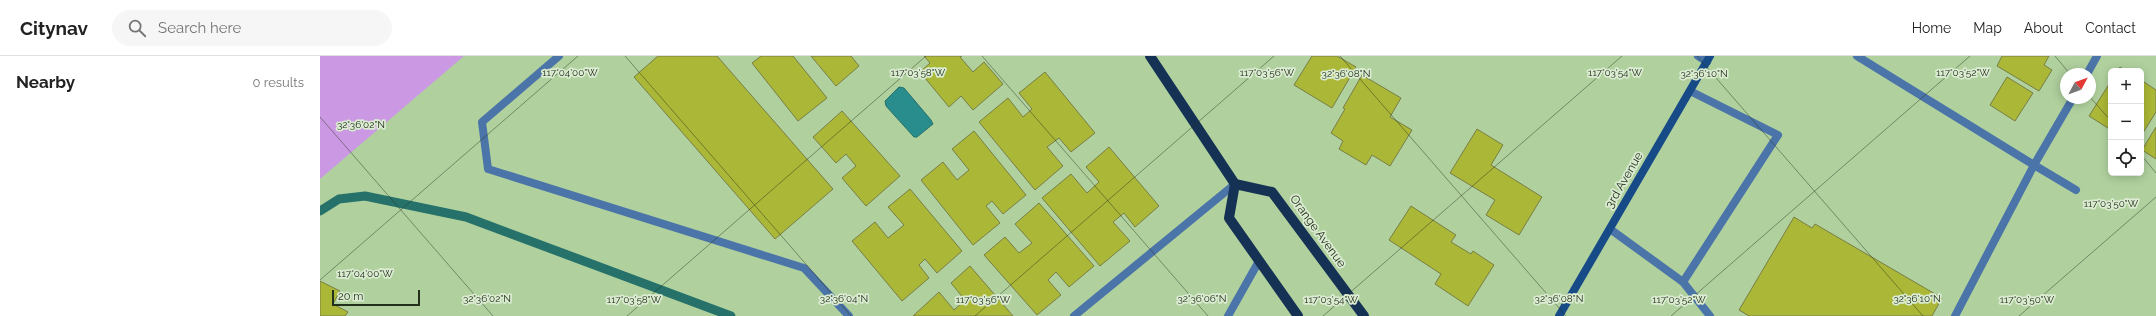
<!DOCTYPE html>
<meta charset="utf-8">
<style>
body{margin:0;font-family:Raleway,sans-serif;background:#f6f6f6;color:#222}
.controls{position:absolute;right:12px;top:12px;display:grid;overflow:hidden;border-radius:6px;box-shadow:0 2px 10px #0003}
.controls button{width:36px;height:36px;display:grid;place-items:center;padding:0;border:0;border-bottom:1px solid #e0e0e0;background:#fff;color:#222;font:20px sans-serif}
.compass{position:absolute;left:1740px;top:12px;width:36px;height:36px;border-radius:50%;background:#fff;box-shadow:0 2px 10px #0003;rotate:49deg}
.scale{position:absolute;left:12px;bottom:10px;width:88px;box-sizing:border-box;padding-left:4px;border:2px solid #23301c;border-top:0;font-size:11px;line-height:14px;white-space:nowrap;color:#23301c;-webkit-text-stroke:3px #dbecd2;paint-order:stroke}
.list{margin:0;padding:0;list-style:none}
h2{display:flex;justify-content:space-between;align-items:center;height:52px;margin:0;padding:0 16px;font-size:17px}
h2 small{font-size:13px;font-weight:400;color:#767676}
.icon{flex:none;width:22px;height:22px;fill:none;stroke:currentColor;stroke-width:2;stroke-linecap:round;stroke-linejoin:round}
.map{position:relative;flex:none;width:1836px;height:260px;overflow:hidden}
header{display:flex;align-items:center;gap:24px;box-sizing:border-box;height:56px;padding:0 20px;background:#fff;border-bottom:1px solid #e0e0e0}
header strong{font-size:19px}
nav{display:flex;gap:22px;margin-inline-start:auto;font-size:14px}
.search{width:280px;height:36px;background:#f6f6f6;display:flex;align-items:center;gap:10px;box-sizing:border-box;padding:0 14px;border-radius:22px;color:#767676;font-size:15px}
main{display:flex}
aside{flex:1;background:#fff}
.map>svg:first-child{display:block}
.green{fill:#cb99e3}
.water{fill:#288d8c;stroke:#26716a}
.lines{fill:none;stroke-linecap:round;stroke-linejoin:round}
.stream{stroke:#26716a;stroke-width:9}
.building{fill:#abb736;stroke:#787e47}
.lane{stroke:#4b74a8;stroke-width:8}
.secondary{stroke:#174b87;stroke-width:8}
.primary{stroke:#153153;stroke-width:10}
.ticks{fill:none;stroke:#23301c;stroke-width:1;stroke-opacity:0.45}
.labels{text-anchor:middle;stroke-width:3.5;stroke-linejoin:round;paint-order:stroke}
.street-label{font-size:12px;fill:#23301c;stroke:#dbecd2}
.ticks-label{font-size:10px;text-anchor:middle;fill:#23301c;stroke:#dbecd2;stroke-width:3.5;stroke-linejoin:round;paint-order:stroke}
</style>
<header>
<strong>Citynav</strong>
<div class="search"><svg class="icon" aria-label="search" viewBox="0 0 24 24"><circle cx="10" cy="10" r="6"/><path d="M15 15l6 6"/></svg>Search here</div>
<nav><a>Home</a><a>Map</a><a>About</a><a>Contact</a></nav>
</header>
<main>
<aside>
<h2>Nearby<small>0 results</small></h2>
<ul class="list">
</ul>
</aside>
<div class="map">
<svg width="1836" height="260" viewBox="0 0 1836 260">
<rect width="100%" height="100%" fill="#b0d19e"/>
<path class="green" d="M 0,0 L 144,0 L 0,123 Z"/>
<path class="water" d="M 579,31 L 584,32 L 611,64 L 613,68 L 597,81 L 594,81 L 566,50 L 565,45 Z"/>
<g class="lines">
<path class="stream" d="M 0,155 L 19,143 L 45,140 L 146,161 L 411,260"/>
</g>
<g class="building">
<path d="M 338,0 L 397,0 L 513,133 L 455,183 L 314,21 Z"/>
<path d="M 441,0 L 473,0 L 507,42 L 478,65 L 432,7 Z"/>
<path d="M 491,0 L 531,0 L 539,10 L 516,30 Z"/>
<path d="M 604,0 L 642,0 L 640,1 L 653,16 L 664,6 L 683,28 L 653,54 L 641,40 L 629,51 L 600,16 L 610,7 Z"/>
<path d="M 992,0 L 1017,0 L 1036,11 L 1012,52 L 974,29 Z"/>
<path d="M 1682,0 L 1729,0 L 1724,9 L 1732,14 L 1719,35 L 1677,10 Z"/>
<path d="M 1800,11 L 1806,15 L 1797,15 Z"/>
<path d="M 725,16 L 775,77 L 751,96 L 739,82 L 727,91 L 743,110 L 715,134 L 659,66 L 688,42 L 703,61 L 712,53 L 699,37 Z"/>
<path d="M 1042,19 L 1081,42 L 1070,61 L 1092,74 L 1070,110 L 1052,99 L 1046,109 L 1019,93 L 1023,85 L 1011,77 L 1025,53 L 1023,52 Z"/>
<path d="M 1687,21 L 1713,37 L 1695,65 L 1670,49 Z"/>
<path d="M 1821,24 L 1836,34 L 1836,56 L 1821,80 Z"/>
<path d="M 1791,25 L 1791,74 L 1769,60 Z"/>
<path d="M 522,55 L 580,120 L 546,150 L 522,122 L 536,110 L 526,98 L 516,107 L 493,81 Z"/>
<path d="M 1836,71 L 1836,103 L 1822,94 Z"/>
<path d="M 1157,73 L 1183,89 L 1171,109 L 1222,141 L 1199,179 L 1166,159 L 1175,144 L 1130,117 Z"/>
<path d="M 654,75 L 706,139 L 683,158 L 672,145 L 666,150 L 680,167 L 653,189 L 601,124 L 623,106 L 637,124 L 649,114 L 632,93 Z"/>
<path d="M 789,91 L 839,150 L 815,171 L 804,157 L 793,166 L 810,185 L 780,210 L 722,142 L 751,118 L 767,137 L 779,126 L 766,111 Z"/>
<path d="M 590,133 L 642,195 L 617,217 L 605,203 L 599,209 L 609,222 L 582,245 L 532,185 L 555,166 L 568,182 L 584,169 L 568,151 Z"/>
<path d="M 719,147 L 774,210 L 749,231 L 736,216 L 728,224 L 741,239 L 717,259 L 664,199 L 685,181 L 699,197 L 712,187 L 695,168 Z"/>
<path d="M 1091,150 L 1136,179 L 1131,186 L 1151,198 L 1153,195 L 1174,209 L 1148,250 L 1115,228 L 1121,218 L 1069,184 Z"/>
<path d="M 1474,161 L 1492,172 L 1495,168 L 1622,242 L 1612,260 L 1429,260 L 1419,254 Z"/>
<path d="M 650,210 L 693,260 L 593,260 L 619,236 L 634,254 L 645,244 L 631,227 Z"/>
<path d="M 0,225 L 20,235 L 13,248 L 28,256 L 25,260 L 0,260 Z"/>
</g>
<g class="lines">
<g class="lane">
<path d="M 239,0 L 162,66 L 168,113 L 484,212 L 529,260"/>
<path d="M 1378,0 L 1387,6"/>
<path d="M 1537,0 L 1714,109 L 1753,42"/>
<path d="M 1767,18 L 1777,0"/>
<path d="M 1290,173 L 1363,226 L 1390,260"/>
<path d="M 1363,226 L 1458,79 L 1370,35"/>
<path d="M 754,260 L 915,128"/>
<path d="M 908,260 L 939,205"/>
<path d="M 1635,260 L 1714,109 L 1756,134"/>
</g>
<path class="secondary" d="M 1239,260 L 1390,0"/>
<g class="primary">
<path d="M 830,0 L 915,128 L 952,136 L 1044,260"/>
<path d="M 915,128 L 909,162 L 978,260"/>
</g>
</g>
<path class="ticks" d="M 305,0 L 531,260M 662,0 L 888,260M 1020,0 L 1246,260M 1377,0 L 1603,260M 1735,0 L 1750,18M 1770,41 L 1791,65M 0,61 L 173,260M 1821,99 L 1836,117M 0,224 L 258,0M 307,260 L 606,0M 655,260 L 954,0M 1003,260 L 1302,0M 1351,260 L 1650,0M 1699,260 L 1836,141"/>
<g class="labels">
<g class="street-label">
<text transform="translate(1304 124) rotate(-60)" y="4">3rd Avenue</text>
<text transform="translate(998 175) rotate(54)" y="4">Orange Avenue</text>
</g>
</g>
<g class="ticks-label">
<text x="250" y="20">117°04'00"W</text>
<text x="598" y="20">117°03'58"W</text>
<text x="947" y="20">117°03'56"W</text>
<text x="1295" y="20">117°03'54"W</text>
<text x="1643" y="20">117°03'52"W</text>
<text x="1026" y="21">32°36'08"N</text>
<text x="1384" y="21">32°36'10"N</text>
<text x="41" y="72">32°36'02"N</text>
<text x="1791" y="151">117°03'50"W</text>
<text x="45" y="221">117°04'00"W</text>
<text x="167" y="246">32°36'02"N</text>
<text x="524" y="246">32°36'04"N</text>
<text x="882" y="246">32°36'06"N</text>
<text x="1239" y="246">32°36'08"N</text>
<text x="1597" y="246">32°36'10"N</text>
<text x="314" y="247">117°03'58"W</text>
<text x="663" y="247">117°03'56"W</text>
<text x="1011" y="247">117°03'54"W</text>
<text x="1359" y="247">117°03'52"W</text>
<text x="1707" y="247">117°03'50"W</text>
</g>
</svg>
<div class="controls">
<button>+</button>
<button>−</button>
<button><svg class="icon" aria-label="locate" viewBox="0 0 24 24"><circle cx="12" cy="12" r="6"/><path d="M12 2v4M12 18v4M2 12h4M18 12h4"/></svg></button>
</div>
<svg class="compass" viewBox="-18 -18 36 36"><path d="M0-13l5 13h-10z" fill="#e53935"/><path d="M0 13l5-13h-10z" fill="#767676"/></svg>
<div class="scale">20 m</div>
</div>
</main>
